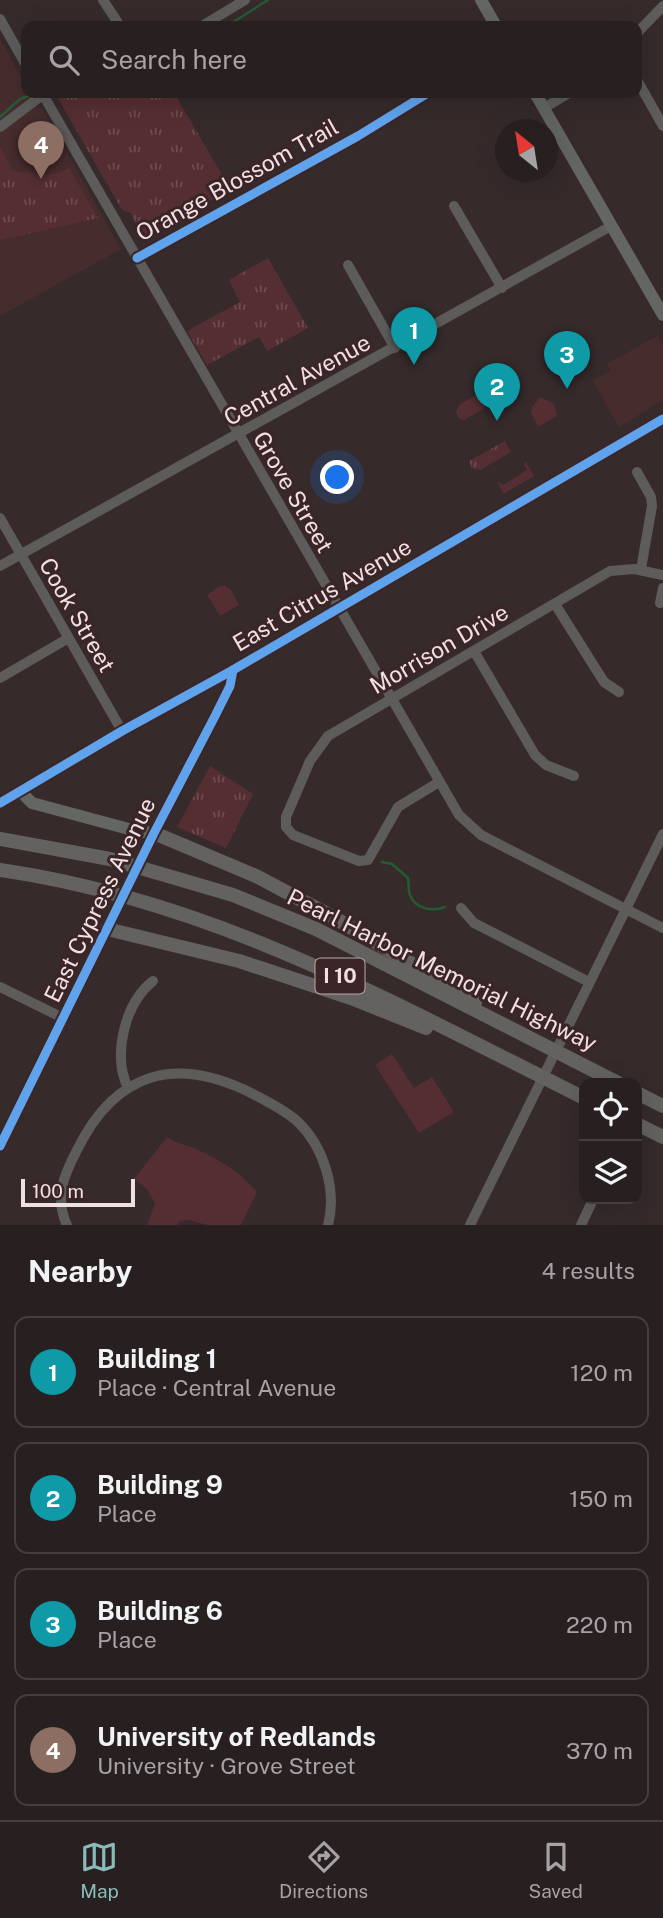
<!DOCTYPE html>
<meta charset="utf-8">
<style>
body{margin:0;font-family:"Public Sans",sans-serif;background:#342d2d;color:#f1f3f6}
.controls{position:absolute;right:21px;bottom:21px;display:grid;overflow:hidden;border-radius:14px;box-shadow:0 7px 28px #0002}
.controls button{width:63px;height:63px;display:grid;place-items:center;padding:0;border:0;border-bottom:2px solid #443e3e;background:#282020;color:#f1f3f6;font:35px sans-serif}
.compass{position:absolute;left:495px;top:119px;width:63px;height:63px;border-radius:50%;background:#282020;box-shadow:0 7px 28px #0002;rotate:330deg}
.scale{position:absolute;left:21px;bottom:18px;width:114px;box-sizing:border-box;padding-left:7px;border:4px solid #f0e0e1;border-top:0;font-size:19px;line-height:24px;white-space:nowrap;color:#f0e0e1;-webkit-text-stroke:5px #3b2527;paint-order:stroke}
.you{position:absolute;left:338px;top:478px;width:24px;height:24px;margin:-18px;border:5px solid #fff;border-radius:50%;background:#1a73e8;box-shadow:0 0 0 10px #1a73e833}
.badge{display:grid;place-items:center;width:46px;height:46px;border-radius:50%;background:#8bbbb9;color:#fff;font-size:23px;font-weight:700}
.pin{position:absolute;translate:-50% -58px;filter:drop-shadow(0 2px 4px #0008)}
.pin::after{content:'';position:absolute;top:37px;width:24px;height:21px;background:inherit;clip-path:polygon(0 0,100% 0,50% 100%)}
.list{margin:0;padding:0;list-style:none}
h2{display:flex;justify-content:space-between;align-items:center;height:91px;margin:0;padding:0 28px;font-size:30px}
h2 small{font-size:23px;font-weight:400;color:#a5a3a5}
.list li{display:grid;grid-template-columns:46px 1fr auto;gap:21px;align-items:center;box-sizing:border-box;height:112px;margin:0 14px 14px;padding:0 14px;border:2px solid #443e3e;border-radius:14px}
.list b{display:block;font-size:26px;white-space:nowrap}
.list p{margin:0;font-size:23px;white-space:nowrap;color:#a5a3a5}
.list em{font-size:23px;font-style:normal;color:#a5a3a5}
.icon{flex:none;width:38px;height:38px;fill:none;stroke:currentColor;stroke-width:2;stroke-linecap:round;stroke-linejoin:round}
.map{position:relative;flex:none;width:663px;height:1225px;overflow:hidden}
.search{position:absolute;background:#282020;box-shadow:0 7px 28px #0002;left:21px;right:21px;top:21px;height:77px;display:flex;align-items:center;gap:18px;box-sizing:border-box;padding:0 24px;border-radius:14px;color:#a5a3a5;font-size:26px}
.sheet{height:595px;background:#282020}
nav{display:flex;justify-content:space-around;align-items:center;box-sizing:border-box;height:98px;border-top:2px solid #443e3e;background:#282020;font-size:19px;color:#a5a3a5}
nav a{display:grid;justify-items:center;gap:4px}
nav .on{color:#8bbbb9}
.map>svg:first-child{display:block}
.built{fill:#472c2e}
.grass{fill:url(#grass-tufts)}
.green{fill:#552e33}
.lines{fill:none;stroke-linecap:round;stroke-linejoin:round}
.stream{stroke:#255b34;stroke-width:2.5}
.minor{stroke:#5d5c5b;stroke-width:10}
.major{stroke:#646663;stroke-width:12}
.highway{stroke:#636260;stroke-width:14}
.cycleway-casing{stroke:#3b2527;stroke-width:13}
.cycleway{stroke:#60a3ed;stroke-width:9}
.labels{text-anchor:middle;stroke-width:6;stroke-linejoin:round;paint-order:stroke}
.shield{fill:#3b2527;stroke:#baa8a9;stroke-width:2}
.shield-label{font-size:21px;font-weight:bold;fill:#f0e0e1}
.street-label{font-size:23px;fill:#f0e0e1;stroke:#3b2527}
</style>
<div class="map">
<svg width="663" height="1225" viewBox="0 0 663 1225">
<defs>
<pattern id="grass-tufts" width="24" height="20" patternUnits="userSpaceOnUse" patternTransform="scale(1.75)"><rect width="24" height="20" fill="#552e33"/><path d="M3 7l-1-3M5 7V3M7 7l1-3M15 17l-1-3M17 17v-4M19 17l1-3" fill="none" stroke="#6e4c50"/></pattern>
</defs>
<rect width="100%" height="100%" fill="#362a2b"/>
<g class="built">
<path d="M 0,39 L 26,85 L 26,93 L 30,93 L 37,107 L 42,109 L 121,249 L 0,316 Z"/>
<path d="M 657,336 L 663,345 L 663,400 L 619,427 L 593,381 L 611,371 L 607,364 Z"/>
</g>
<g class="grass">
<path d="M 78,93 L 174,93 L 231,190 L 143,238 L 131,213 L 122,210 L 58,98 Z"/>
<path d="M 0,146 L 12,171 L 50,175 L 69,169 L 98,218 L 0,240 Z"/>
<path d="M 268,258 L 308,328 L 267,351 L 259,337 L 207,365 L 187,331 L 240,302 L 229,280 Z"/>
<path d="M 505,441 L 511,452 L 480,470 L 472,468 L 469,461 Z"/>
<path d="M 526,462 L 534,476 L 503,494 L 497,481 L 503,485 L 527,470 L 524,464 Z"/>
<path d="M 210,766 L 253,794 L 226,848 L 177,827 Z"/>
</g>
<g class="green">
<path d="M 489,385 L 497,397 L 484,405 L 485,408 L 464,420 L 458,418 L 456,411 L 460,404 L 480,393 L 479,390 Z"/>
<path d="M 540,397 L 554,404 L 557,416 L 538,427 L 531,413 L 532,407 Z"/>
<path d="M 221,585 L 222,587 L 225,585 L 228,589 L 230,588 L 239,605 L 220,616 L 207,595 Z"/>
<path d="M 392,1054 L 414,1088 L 432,1077 L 454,1112 L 419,1133 L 375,1065 Z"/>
<path d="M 167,1137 C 177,1144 188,1145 198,1150 C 221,1160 241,1173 257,1192 L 241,1225 L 207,1225 L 189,1220 L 180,1221 L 178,1225 L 147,1225 L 155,1203 L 146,1188 L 134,1179 Z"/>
</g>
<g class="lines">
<g class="stream">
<path d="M 227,26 L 268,0"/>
<path d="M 55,93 L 57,93"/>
<path d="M 0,117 L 20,99 L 31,95"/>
<path d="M 382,862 L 392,864 L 408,878 C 409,883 408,890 410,895 C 415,909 433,912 445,907"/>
</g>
<g class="minor">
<path d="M 103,0 L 120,26"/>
<path d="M 0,19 L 26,65"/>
<path d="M 202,26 L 245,0"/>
<path d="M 637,33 L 663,6"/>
<path d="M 637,80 L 663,126"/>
<path d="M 42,93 L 459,815 L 481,835 L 663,928"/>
<path d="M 544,108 L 569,93"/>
<path d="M 0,127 L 45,93"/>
<path d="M 454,206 L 502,288"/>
<path d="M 348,265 L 395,348"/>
<path d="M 637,472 L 651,497 L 652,506 L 641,569"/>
<path d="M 0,518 L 122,731"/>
<path d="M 0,566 L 611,226"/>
<path d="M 660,603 L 663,588"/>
<path d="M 555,604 L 604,682 L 619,692"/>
<path d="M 474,651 L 535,755 L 546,765 L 574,776"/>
<path d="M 0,678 L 67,639"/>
<path d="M 439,782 L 398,807 L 368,860 L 359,861 L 293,835 L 286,827 L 286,817 L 310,761 L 328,736 L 610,571 L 634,569 L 663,575"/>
<path d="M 461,908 L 474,923 L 589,982"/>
<path d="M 0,987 L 63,1018"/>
<path d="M 128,1088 C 112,1055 125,1003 153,981"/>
<path d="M 67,1225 C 54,1197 64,1175 77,1150 C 116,1071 176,1055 253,1094 C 268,1102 285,1110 298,1122 C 324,1147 337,1190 328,1225"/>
<path d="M 470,1225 L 663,834"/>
<path d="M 581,1225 L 591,1204"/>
</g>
<g class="major">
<path d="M 481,0 L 496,26"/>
<path d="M 535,93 L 663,315"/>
<path d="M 20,791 L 32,803 L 140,832 L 154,833"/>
<path d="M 0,803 L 122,731 L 233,670 L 663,419"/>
<path d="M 0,1146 L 154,833 L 215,716 L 230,686 L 233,670"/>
</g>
<g class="highway">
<path d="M 154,833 L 256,876 L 333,917 L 458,991 L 475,1003"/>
<path d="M 0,839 L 110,859 L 233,895 L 316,929 L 618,1083"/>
<path d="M 0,870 C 215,901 393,1003 584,1098"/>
<path d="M 107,929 L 239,961 L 351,998 L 426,1028"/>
<path d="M 637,1093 L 663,1106"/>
<path d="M 637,1124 L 663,1137"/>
</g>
<g class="cycleway-casing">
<g id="cycleway">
<path d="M 137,258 L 358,136 L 428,93"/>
<path d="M 0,803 L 122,731 L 233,670 L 663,419"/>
<path d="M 0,1146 L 154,833 L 215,716 L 230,686 L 233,670"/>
</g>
</g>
<use href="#cycleway" class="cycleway"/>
</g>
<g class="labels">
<rect class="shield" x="315.5" y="958.5" width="49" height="35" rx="5"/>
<g class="shield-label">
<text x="340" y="983">I 10</text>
</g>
<g class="street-label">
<text transform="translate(237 180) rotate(-29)" y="8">Orange Blossom Trail</text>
<text transform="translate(297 380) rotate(-29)" y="8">Central Avenue</text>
<text transform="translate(293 492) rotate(60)" y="8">Grove Street</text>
<text transform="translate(322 595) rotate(-30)" y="8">East Citrus Avenue</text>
<text transform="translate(77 615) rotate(60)" y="8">Cook Street</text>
<text transform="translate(439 649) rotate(-30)" y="8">Morrison Drive</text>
<text transform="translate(100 900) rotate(-64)" y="8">East Cypress Avenue</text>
<text transform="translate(442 970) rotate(26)" y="8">Pearl Harbor Memorial Highway</text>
</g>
</g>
</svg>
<div class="controls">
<button><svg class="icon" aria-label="locate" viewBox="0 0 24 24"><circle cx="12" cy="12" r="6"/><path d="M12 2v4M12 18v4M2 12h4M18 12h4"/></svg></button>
<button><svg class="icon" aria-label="layers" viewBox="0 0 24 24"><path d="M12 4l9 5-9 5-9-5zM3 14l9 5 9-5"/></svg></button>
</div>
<svg class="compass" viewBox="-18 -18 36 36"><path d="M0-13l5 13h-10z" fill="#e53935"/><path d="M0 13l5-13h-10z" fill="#a5a3a5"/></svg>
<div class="scale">100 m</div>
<div class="you"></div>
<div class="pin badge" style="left:414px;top:365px;background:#0f9aa8">1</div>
<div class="pin badge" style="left:497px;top:421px;background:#0f9aa8">2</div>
<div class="pin badge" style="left:567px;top:389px;background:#0f9aa8">3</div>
<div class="pin badge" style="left:41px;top:179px;background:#8d6e63">4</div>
<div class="search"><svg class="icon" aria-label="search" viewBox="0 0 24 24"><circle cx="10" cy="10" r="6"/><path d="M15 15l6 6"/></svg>Search here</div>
</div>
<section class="sheet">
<h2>Nearby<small>4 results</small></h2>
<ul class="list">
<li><span class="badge" style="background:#0f9aa8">1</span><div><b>Building 1</b><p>Place · Central Avenue</p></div><em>120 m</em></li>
<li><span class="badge" style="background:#0f9aa8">2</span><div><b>Building 9</b><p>Place</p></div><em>150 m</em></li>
<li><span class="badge" style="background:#0f9aa8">3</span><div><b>Building 6</b><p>Place</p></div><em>220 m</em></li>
<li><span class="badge" style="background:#8d6e63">4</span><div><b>University of Redlands</b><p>University · Grove Street</p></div><em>370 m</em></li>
</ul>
</section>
<nav>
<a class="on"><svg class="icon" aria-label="map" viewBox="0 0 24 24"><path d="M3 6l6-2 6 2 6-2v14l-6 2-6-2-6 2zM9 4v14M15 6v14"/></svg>Map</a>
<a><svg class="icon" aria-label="directions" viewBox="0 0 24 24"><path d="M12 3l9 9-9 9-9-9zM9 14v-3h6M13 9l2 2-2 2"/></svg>Directions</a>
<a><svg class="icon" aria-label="saved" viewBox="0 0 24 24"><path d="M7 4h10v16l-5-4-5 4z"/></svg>Saved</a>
</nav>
